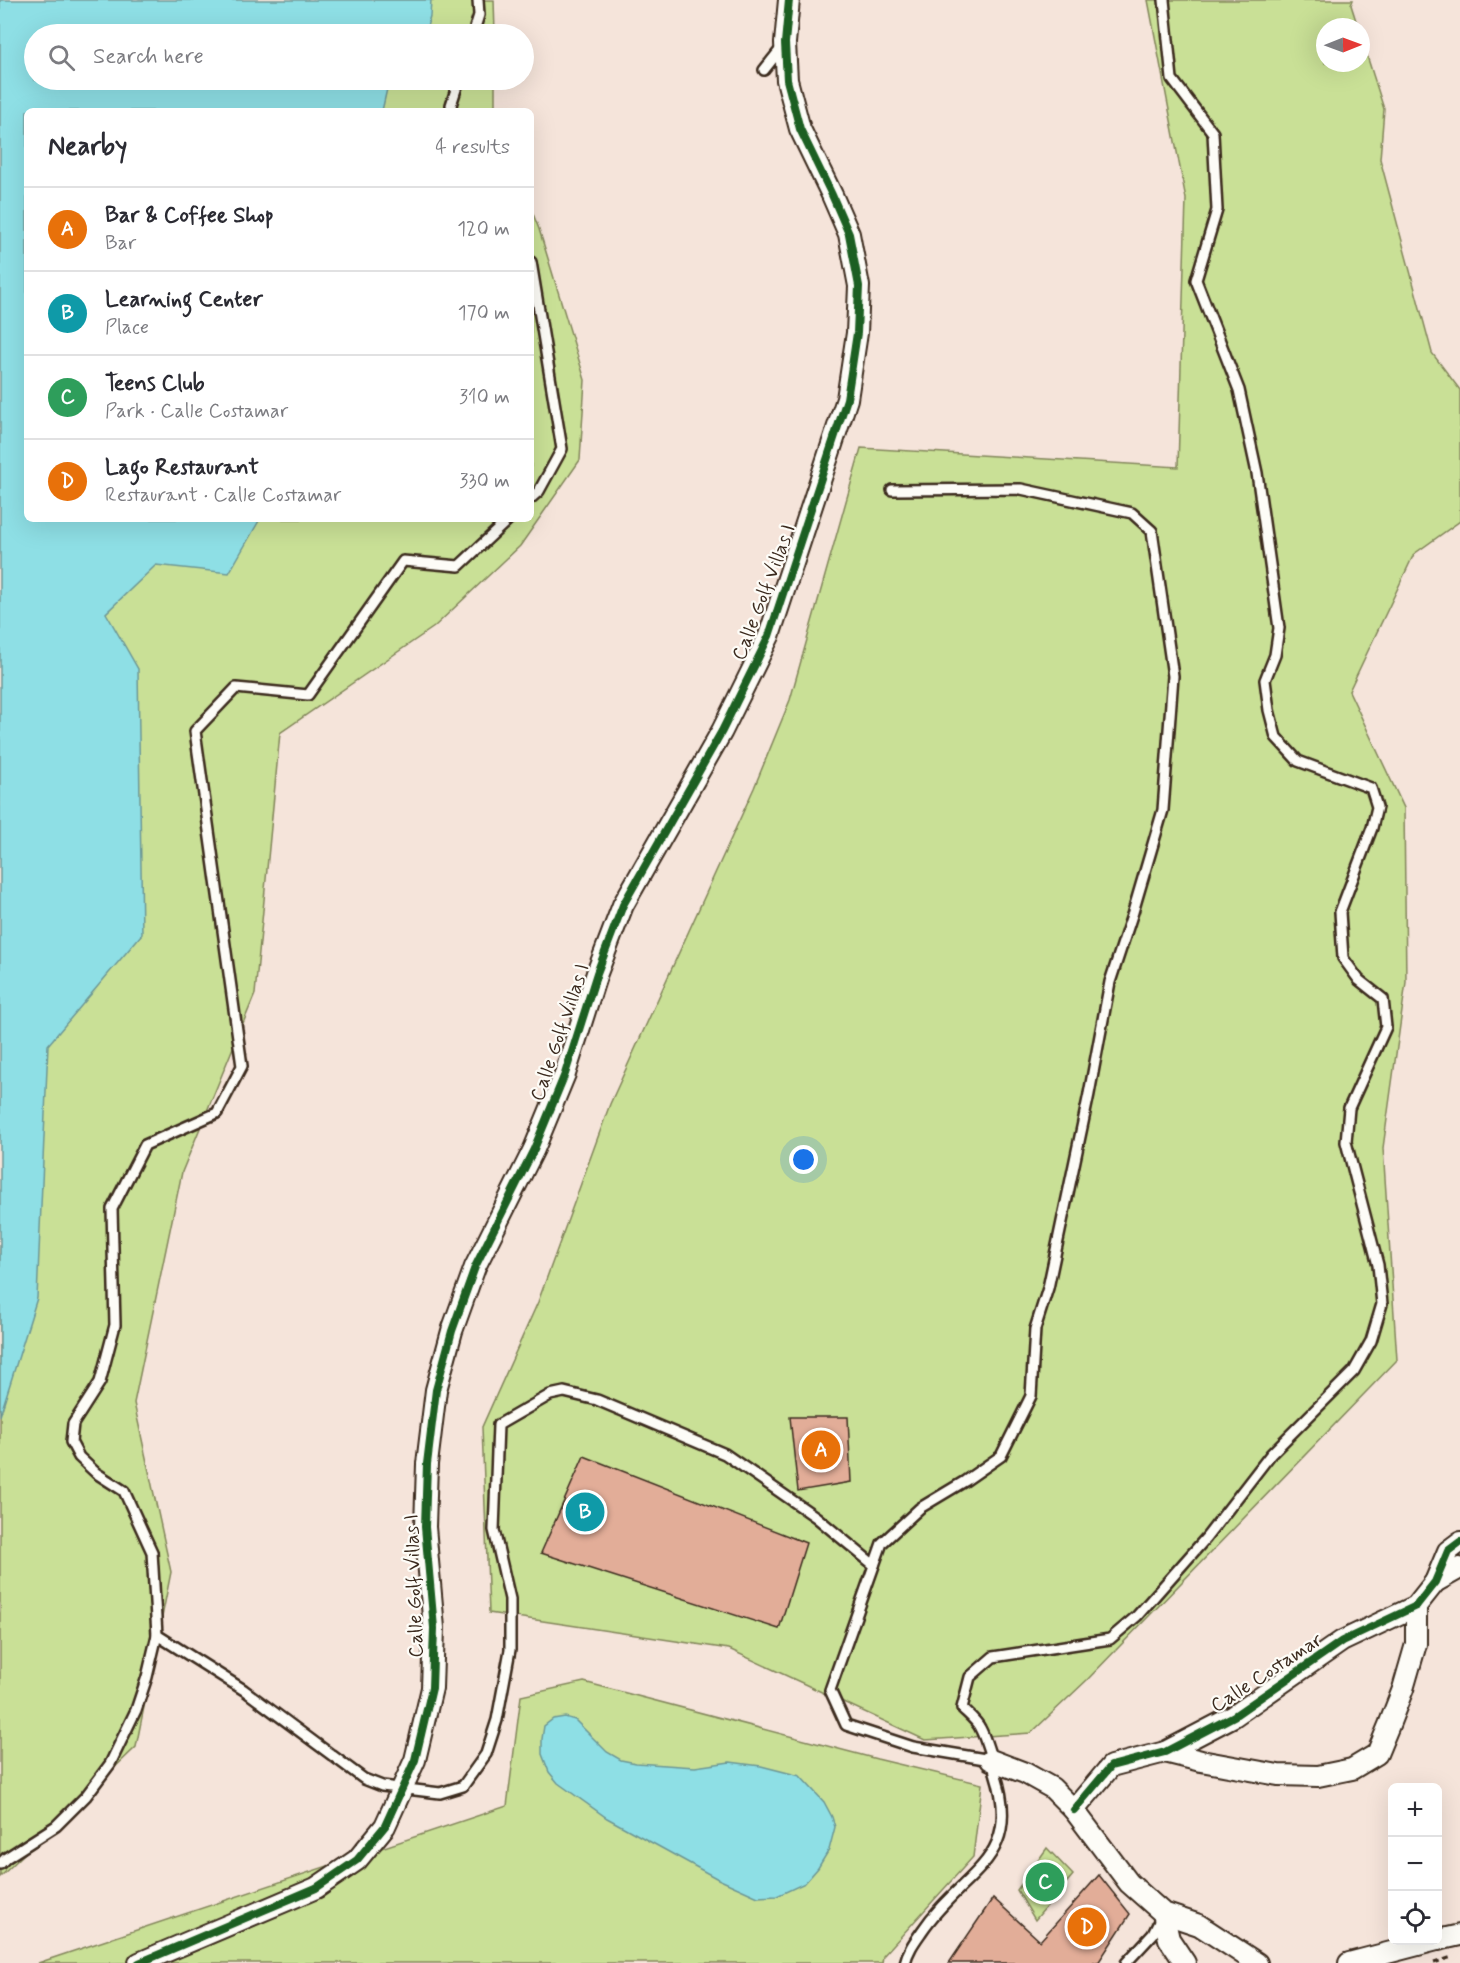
<!DOCTYPE html>
<meta charset="utf-8">
<style>
body{margin:0;font-family:Mynerve,sans-serif;background:#f2f2f3;color:#2b2b33}
.controls{position:absolute;right:18px;bottom:18px;display:grid;overflow:hidden;border-radius:9px;box-shadow:0 6px 24px #0002}
.controls button{width:54px;height:54px;display:grid;place-items:center;padding:0;border:0;border-bottom:2px solid #e1e1e2;background:#fff;color:#2b2b33;font:30px sans-serif}
.compass{position:absolute;left:1316px;top:18px;width:54px;height:54px;border-radius:50%;background:#fff;box-shadow:0 6px 24px #0002;rotate:89deg}
.you{position:absolute;left:804px;top:1160px;width:21px;height:21px;margin:-15px;border:4px solid #fff;border-radius:50%;background:#1a73e8;box-shadow:0 0 0 9px #1a73e833}
.badge{display:grid;place-items:center;width:39px;height:39px;border-radius:50%;background:#db2777;color:#fff;font-size:20px;font-weight:700}
.pin{position:absolute;translate:-50% -50%;border:3px solid #fff;box-shadow:0 2px 6px #0006}
.list{margin:0;padding:0;list-style:none}
h2{display:flex;justify-content:space-between;align-items:center;height:78px;margin:0;padding:0 24px;font-size:26px}
h2 small{font-size:20px;font-weight:400;color:#7c7c81}
.list li{display:grid;grid-template-columns:39px 1fr auto;gap:18px;align-items:center;box-sizing:border-box;height:84px;padding:0 24px;border-top:2px solid #e1e1e2}
.list b{display:block;font-size:22px;white-space:nowrap}
.list p{margin:0;font-size:20px;white-space:nowrap;color:#7c7c81}
.list em{font-size:20px;font-style:normal;color:#7c7c81}
.icon{flex:none;width:33px;height:33px;fill:none;stroke:currentColor;stroke-width:2;stroke-linecap:round;stroke-linejoin:round}
.map{position:relative;flex:none;width:1460px;height:1963px;overflow:hidden}
.search{position:absolute;background:#fff;box-shadow:0 6px 24px #0002;left:24px;top:24px;width:510px;height:66px;display:flex;align-items:center;gap:15px;box-sizing:border-box;padding:0 21px;border-radius:33px;color:#7c7c81;font-size:22px}
.panel{position:absolute;background:#fff;box-shadow:0 6px 24px #0002;left:24px;top:108px;width:510px;height:414px;border-radius:9px}
.map>svg:first-child{display:block}
.green{fill:#c9e096;stroke:#82855a;stroke-width:1.5}
.water{fill:#8edfe5;stroke:#6d9795;stroke-width:1.5}
.building{fill:#e2ad98;stroke:#3b2a1e;stroke-width:1.5}
.lines{fill:none;stroke-linecap:round;stroke-linejoin:round}
.lane-casing{stroke:#3b2a1e;stroke-width:14}
.street-casing{stroke:#3b2a1e;stroke-width:24}
.path{stroke:#3b2a1e;stroke-width:3;stroke-dasharray:6 4.5;stroke-linecap:butt}
.lane{stroke:#fdfcf7;stroke-width:9}
.street{stroke:#fdfcf7;stroke-width:20}
.cycleway-casing{stroke:#fdfcf7;stroke-width:11}
.cycleway{stroke:#1b5e20;stroke-width:8}
.labels{text-anchor:middle;stroke-width:4.5;stroke-linejoin:round;paint-order:stroke}
.street-label{font-size:20px;fill:#3b2a1e;stroke:#fdfcf7}
</style>
<div class="map">
<svg width="1460" height="1963" viewBox="0 0 1460 1963">
<rect width="100%" height="100%" fill="#f5e4da"/>
<filter id="ink" filterUnits="userSpaceOnUse"><feTurbulence type="fractalNoise" baseFrequency=".0167" numOctaves="2"/><feDisplacementMap in="SourceGraphic" scale="12" xChannelSelector="R" yChannelSelector="G"/><feConvolveMatrix kernelMatrix="1 2 1 2 8 2 1 2 1" color-interpolation-filters="sRGB"/></filter>
<g filter="url(#ink)">
<g class="green">
<path d="M 374,0 L 494,0 L 495,34 L 370,34 Z"/>
<path d="M 1148,0 L 1353,0 L 1351,5 L 1358,27 L 1325,27 L 1325,63 L 1361,63 L 1361,37 L 1384,109 L 1380,159 L 1432,353 L 1460,390 L 1460,521 L 1414,554 L 1349,691 L 1404,808 L 1406,982 L 1383,1148 L 1397,1360 L 1087,1680 L 1031,1733 L 925,1740 L 729,1649 L 489,1613 L 482,1427 L 538,1302 L 610,1104 L 754,788 L 790,700 L 861,448 L 1178,467 L 1186,199 Z"/>
<path d="M 365,80 L 495,80 L 495,111 L 355,111 Z"/>
<path d="M 531,209 L 539,229 L 585,380 L 580,460 L 520,546 L 434,627 L 280,733 L 255,994 L 182,1172 L 134,1403 L 171,1572 L 136,1747 L 0,1877 L 0,1249 L 74,608 L 159,519 L 531,519 Z"/>
<path d="M 584,1682 L 877,1759 L 982,1784 L 973,1857 L 883,1956 L 882,1963 L 38,1963 L 507,1806 L 521,1696 Z"/>
<path d="M 1047,1848 L 1073,1875 L 1035,1920 L 1017,1890 Z"/>
</g>
<g class="water">
<path d="M 0,0 L 431,0 L 430,16 L 425,34 L 34,34 L 34,80 L 389,80 L 382,111 L 27,111 L 27,519 L 260,519 L 229,573 L 156,565 L 106,613 L 138,669 L 142,934 L 48,1045 L 37,1298 L 0,1416 Z"/>
<path d="M 565,1717 L 575,1720 L 607,1752 L 621,1760 L 636,1763 L 695,1767 L 730,1762 L 761,1766 L 800,1776 L 824,1802 L 832,1817 L 835,1827 L 829,1850 L 818,1868 L 805,1883 L 777,1896 L 758,1897 L 718,1879 L 607,1818 L 558,1783 L 549,1772 L 542,1754 L 542,1739 L 544,1726 L 553,1719 Z"/>
</g>
<g class="building">
<path d="M 790,1417 L 848,1417 L 851,1482 L 798,1491 Z"/>
<path d="M 584,1456 L 806,1543 L 779,1629 L 541,1553 Z"/>
<path d="M 1099,1875 L 1130,1914 L 1098,1963 L 949,1963 L 993,1898 L 1040,1941 Z"/>
</g>
<g class="lines">
<g class="lane-casing">
<g id="lane">
<path d="M 473,34 L 479,15 L 478,0"/>
<path d="M 764,70 L 784,45"/>
<path d="M 452,111 L 451,105 L 459,80"/>
<path d="M 531,262 L 562,449 L 539,491 L 531,498"/>
<path d="M 892,490 L 1021,489 L 1132,513 L 1152,531 L 1173,676 L 1163,810 L 1133,912 L 1110,982 L 1089,1094 L 1048,1288 L 1035,1329 L 1031,1396 L 1001,1456 L 965,1481 L 920,1508 L 882,1543 L 830,1690 L 846,1725 L 913,1747 L 991,1760"/>
<path d="M 157,1635 L 244,1690 L 364,1779 L 382,1786 L 440,1793 L 463,1786 L 486,1754 L 497,1720 L 510,1650 L 510,1599 L 494,1530 L 498,1425 L 550,1395 L 564,1392 L 597,1400 L 725,1454 L 816,1517 L 874,1565"/>
<path d="M 0,1864 L 6,1858 L 56,1826 L 86,1796 L 110,1764 L 136,1710 L 147,1677 L 157,1635 L 152,1552 L 124,1491 L 96,1473 L 79,1457 L 71,1442 L 73,1424 L 100,1382 L 115,1325 L 112,1209 L 145,1145 L 217,1113 L 242,1066 L 195,731 L 236,688 L 308,695 L 403,561 L 459,566 L 509,519"/>
<path d="M 905,1963 C 908,1950 915,1941 922,1931 C 963,1870 1024,1862 995,1772 C 991,1758 987,1741 980,1728 C 977,1721 968,1714 962,1708 L 970,1677 L 993,1657 L 1110,1639 L 1137,1616 L 1206,1538 L 1271,1454 L 1354,1371 L 1371,1341 L 1382,1304 L 1378,1265 L 1346,1142 L 1349,1108 L 1386,1027 L 1383,999 L 1359,980 L 1343,958 L 1340,912 L 1372,828 L 1377,807 L 1371,788 L 1298,761 L 1276,737 L 1269,710 L 1265,680 L 1275,655 L 1279,628 L 1257,473 L 1239,390 L 1196,280 L 1217,210 L 1213,133 L 1172,79 L 1164,0"/>
<path d="M 1126,1963 L 1153,1934 L 1161,1918"/>
</g>
</g>
<g class="street-casing">
<g id="street">
<path d="M 1435,1582 L 1460,1568"/>
<path d="M 1165,1752 L 1201,1761 L 1278,1775 L 1318,1776 L 1352,1769 L 1377,1754 L 1389,1725 L 1403,1689 L 1416,1644 L 1416,1606"/>
<path d="M 991,1760 L 1025,1773 L 1052,1788 L 1074,1810 L 1129,1883 L 1163,1913 L 1199,1925 L 1257,1963"/>
<path d="M 1074,1810 L 1111,1766 L 1165,1752 L 1234,1716 L 1342,1641 L 1416,1606 L 1435,1582 L 1448,1551 L 1460,1542"/>
<path d="M 1163,1913 L 1169,1939 L 1185,1963"/>
<path d="M 1438,1940 L 1460,1935"/>
<path d="M 139,1963 L 316,1888 L 357,1860 L 385,1826 L 415,1760 L 432,1688 L 434,1628 L 425,1527 L 427,1464 L 436,1390 L 452,1331 L 475,1267 L 534,1149 L 565,1074 L 597,973 L 623,905 L 722,731 L 769,636 L 847,399 L 857,333 L 859,286 L 849,234 L 832,195 L 800,129 L 787,80 L 785,43 L 789,0"/>
<path d="M 1349,1963 L 1437,1940"/>
</g>
</g>
<path class="path" d="M 1434,1963 L 1452,1957"/>
<use href="#lane" class="lane"/>
<use href="#street" class="street"/>
<g class="cycleway-casing">
<g id="cycleway">
<path d="M 1074,1810 L 1111,1766 L 1165,1752 L 1234,1716 L 1342,1641 L 1416,1606 L 1435,1582 L 1448,1551 L 1460,1542"/>
<path d="M 139,1963 L 316,1888 L 357,1860 L 385,1826 L 415,1760 L 432,1688 L 434,1628 L 425,1527 L 427,1464 L 436,1390 L 452,1331 L 475,1267 L 534,1149 L 565,1074 L 597,973 L 623,905 L 722,731 L 769,636 L 847,399 L 857,333 L 859,286 L 849,234 L 832,195 L 800,129 L 787,80 L 785,43 L 789,0"/>
</g>
</g>
<use href="#cycleway" class="cycleway"/>
</g>
</g>
<g class="labels">
<g class="street-label">
<text transform="translate(763 592) rotate(-69)" y="7">Calle Golf Villas I</text>
<text transform="translate(559 1032) rotate(-71)" y="7">Calle Golf Villas I</text>
<text transform="translate(413 1586) rotate(-92)" y="7">Calle Golf Villas I</text>
<text transform="translate(1266 1672) rotate(-33)" y="7">Calle Costamar</text>
</g>
</g>
</svg>
<div class="controls">
<button>+</button>
<button>−</button>
<button><svg class="icon" aria-label="locate" viewBox="0 0 24 24"><circle cx="12" cy="12" r="6"/><path d="M12 2v4M12 18v4M2 12h4M18 12h4"/></svg></button>
</div>
<svg class="compass" viewBox="-18 -18 36 36"><path d="M0-13l5 13h-10z" fill="#e53935"/><path d="M0 13l5-13h-10z" fill="#7c7c81"/></svg>
<div class="you"></div>
<div class="pin badge" style="left:821px;top:1450px;background:#e8710a">A</div>
<div class="pin badge" style="left:585px;top:1512px;background:#0f9aa8">B</div>
<div class="pin badge" style="left:1045px;top:1882px;background:#2e9e5b">C</div>
<div class="pin badge" style="left:1087px;top:1927px;background:#e8710a">D</div>
<div class="search"><svg class="icon" aria-label="search" viewBox="0 0 24 24"><circle cx="10" cy="10" r="6"/><path d="M15 15l6 6"/></svg>Search here</div>
<section class="panel">
<h2>Nearby<small>4 results</small></h2>
<ul class="list">
<li><span class="badge" style="background:#e8710a">A</span><div><b>Bar &amp; Coffee Shop</b><p>Bar</p></div><em>120 m</em></li>
<li><span class="badge" style="background:#0f9aa8">B</span><div><b>Learning Center</b><p>Place</p></div><em>170 m</em></li>
<li><span class="badge" style="background:#2e9e5b">C</span><div><b>Teens Club</b><p>Park · Calle Costamar</p></div><em>310 m</em></li>
<li><span class="badge" style="background:#e8710a">D</span><div><b>Lago Restaurant</b><p>Restaurant · Calle Costamar</p></div><em>330 m</em></li>
</ul>
</section>
</div>
